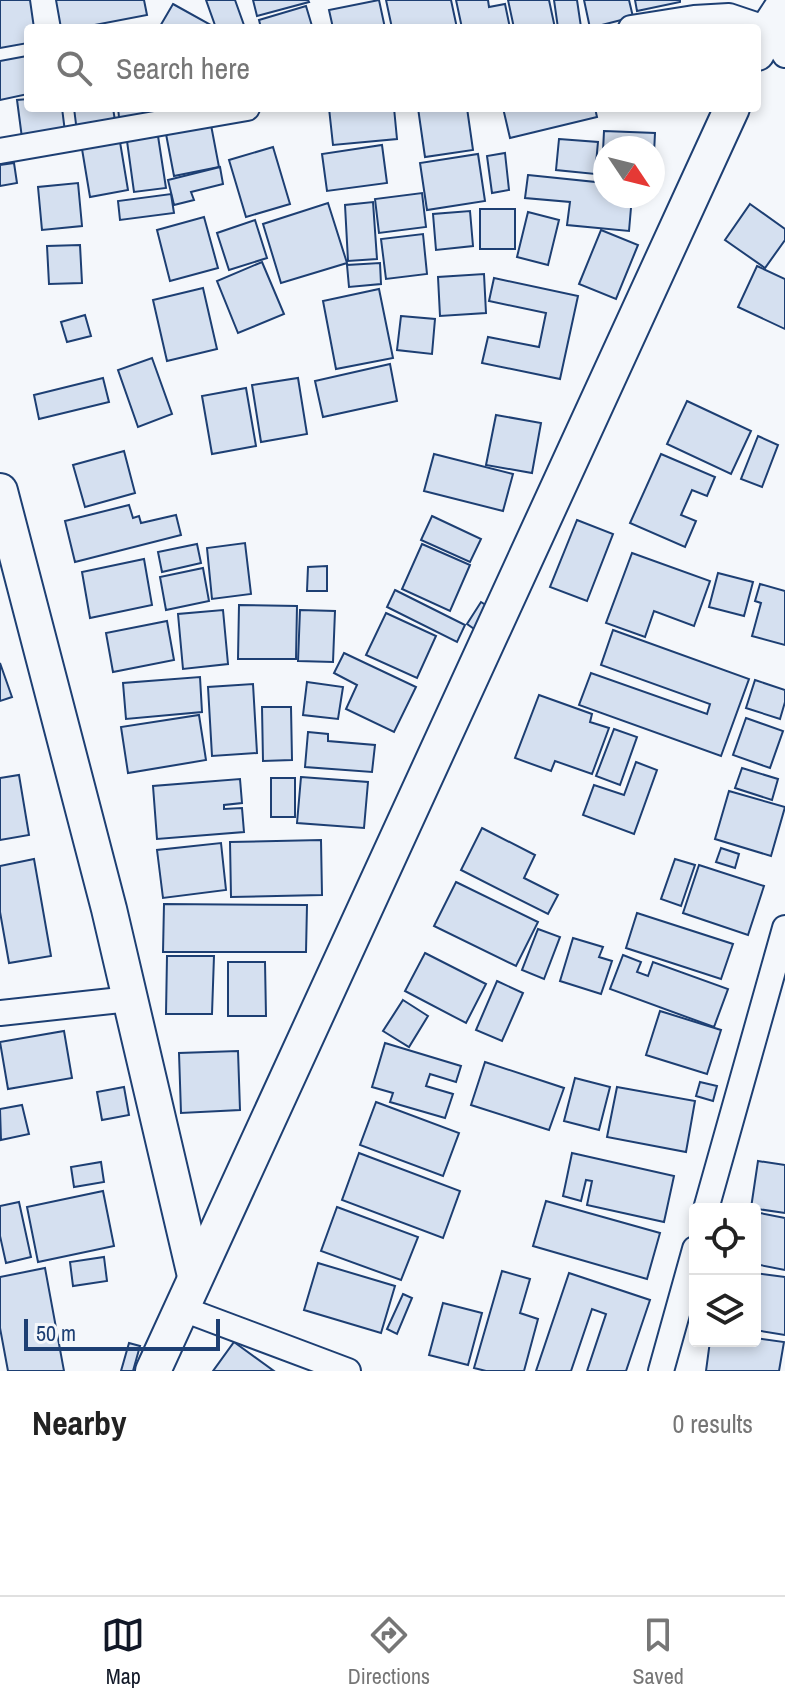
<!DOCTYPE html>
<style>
body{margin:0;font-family:"Archivo Narrow",sans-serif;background:#f2f2f2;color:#222}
.controls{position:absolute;right:24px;bottom:24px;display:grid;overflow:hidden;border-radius:8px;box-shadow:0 4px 12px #0003}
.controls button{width:72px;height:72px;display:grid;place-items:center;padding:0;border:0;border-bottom:2px solid #e0e0e0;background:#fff;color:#222;font:40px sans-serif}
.compass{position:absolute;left:593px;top:136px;width:72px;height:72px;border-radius:50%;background:#fff;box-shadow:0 4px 12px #0003;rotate:125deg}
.scale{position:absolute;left:24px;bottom:20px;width:196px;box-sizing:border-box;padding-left:8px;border:4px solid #1d3f73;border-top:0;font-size:22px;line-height:28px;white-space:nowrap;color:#1d3f73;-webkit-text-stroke:6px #f4f7fb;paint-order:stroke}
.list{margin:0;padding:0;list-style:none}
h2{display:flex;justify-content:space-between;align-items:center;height:104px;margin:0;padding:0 32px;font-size:34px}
h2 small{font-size:26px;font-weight:400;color:#767676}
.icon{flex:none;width:44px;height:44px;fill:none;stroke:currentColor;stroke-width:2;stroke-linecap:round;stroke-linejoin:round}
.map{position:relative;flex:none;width:785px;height:1371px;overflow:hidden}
.search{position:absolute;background:#fff;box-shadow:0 4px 12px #0003;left:24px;right:24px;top:24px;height:88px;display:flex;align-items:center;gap:20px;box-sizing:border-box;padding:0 28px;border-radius:8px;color:#767676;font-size:30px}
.sheet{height:224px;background:#fff}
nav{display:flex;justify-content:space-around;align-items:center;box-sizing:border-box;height:112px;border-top:2px solid #e0e0e0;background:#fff;font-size:22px;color:#767676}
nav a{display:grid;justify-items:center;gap:4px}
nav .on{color:#111827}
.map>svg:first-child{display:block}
.building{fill:#d5e0f0;stroke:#1d3f73;stroke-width:2}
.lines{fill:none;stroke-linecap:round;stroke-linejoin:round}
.street-casing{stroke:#1d3f73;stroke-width:28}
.secondary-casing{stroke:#1d3f73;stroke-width:38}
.street{stroke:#f4f7fb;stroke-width:24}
.secondary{stroke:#f4f7fb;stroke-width:34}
</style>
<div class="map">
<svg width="785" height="1371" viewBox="0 0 785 1371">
<rect width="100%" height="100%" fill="#f4f7fb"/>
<g class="building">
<path d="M 0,0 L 30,0 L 34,28 L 28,28 L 28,43 L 0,48 Z"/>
<path d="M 56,0 L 144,0 L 147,15 L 79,28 L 61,28 Z"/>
<path d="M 206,0 L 235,0 L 245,28 L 216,28 Z"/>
<path d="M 253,0 L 308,0 L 309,2 L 257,16 Z"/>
<path d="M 379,0 L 385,28 L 333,28 L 329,10 Z"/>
<path d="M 386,0 L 451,0 L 457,28 L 392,28 Z"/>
<path d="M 456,0 L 488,0 L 489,7 L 505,4 L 510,28 L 462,28 Z"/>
<path d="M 508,0 L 549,0 L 555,28 L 514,28 Z"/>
<path d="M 554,0 L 577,0 L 581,27 L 558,28 Z"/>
<path d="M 584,0 L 629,0 L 633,17 L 590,28 Z"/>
<path d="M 635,0 L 680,0 L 680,2 L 637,11 Z"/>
<path d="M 173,4 L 211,25 L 209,28 L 159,28 Z"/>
<path d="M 306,6 L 312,26 L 261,28 L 259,20 Z"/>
<path d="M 27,56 L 28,94 L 0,100 L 0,61 Z"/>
<path d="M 28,99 L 28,108 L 62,108 L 65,132 L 22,138 L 17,100 Z"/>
<path d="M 74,108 L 113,108 L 116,127 L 77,132 Z"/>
<path d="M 118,108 L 176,108 L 177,117 L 119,117 Z"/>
<path d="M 329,108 L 394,108 L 397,139 L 333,145 Z"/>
<path d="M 418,108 L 467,108 L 473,150 L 425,157 Z"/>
<path d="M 503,108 L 595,108 L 597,117 L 510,138 Z"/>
<path d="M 211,125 L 219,167 L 174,176 L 166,134 Z"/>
<path d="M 604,131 L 655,133 L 653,174 L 653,148 L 605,148 L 605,172 L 602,172 Z"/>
<path d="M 158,136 L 166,188 L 134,192 L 127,141 Z"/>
<path d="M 559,139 L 598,142 L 595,174 L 556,170 Z"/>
<path d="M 120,142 L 128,190 L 90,197 L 82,149 Z"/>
<path d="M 382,145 L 387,183 L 327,191 L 322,154 Z"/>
<path d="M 273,147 L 290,204 L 246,217 L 229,160 Z"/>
<path d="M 505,153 L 509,190 L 492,193 L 487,156 Z"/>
<path d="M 478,154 L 485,201 L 427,210 L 420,163 Z"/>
<path d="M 14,163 L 17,183 L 0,186 L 0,165 Z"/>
<path d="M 220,167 L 223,184 L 191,192 L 194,200 L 174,205 L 168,180 Z"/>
<path d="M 528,175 L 605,183 L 605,196 L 632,196 L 629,231 L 567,225 L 570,202 L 525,198 Z"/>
<path d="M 78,183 L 82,226 L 42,230 L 38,187 Z"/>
<path d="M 422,193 L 426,227 L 379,233 L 375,199 Z"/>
<path d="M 171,194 L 174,213 L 120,220 L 118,201 Z"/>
<path d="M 373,202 L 377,259 L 348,261 L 345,205 Z"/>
<path d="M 328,203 L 347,263 L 281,283 L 263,224 Z"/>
<path d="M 750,204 L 785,229 L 785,240 L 765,268 L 725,240 Z"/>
<rect x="480" y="209" width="35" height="40"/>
<path d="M 470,211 L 473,246 L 436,250 L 433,214 Z"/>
<path d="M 528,212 L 559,220 L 548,265 L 517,257 Z"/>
<path d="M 204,217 L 218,268 L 170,281 L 157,230 Z"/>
<path d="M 255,220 L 267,258 L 229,270 L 217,233 Z"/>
<path d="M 601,230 L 638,245 L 616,299 L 579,284 Z"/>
<path d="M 423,234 L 427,274 L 386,279 L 381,239 Z"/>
<path d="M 80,245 L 82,283 L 49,284 L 47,246 Z"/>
<path d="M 262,262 L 284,314 L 238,333 L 217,281 Z"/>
<path d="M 380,263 L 381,284 L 349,287 L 347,265 Z"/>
<path d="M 757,266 L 785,279 L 785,329 L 738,307 Z"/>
<path d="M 484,274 L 486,313 L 440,316 L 438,277 Z"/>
<path d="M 494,278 L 578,296 L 560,379 L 482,363 L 488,337 L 539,347 L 546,313 L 489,301 Z"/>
<path d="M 203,288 L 217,349 L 167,361 L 153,300 Z"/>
<path d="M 379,289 L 393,358 L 336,369 L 323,301 Z"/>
<path d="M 85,315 L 91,336 L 67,342 L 61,322 Z"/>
<path d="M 401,316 L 435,319 L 432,354 L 397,350 Z"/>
<path d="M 152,358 L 172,414 L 138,427 L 118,370 Z"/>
<path d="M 390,364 L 397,401 L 323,417 L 315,381 Z"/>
<path d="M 103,378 L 109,402 L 39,419 L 34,395 Z"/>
<path d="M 298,378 L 307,434 L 261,442 L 252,385 Z"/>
<path d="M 246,388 L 256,446 L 212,454 L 202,396 Z"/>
<path d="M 687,401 L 751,431 L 731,474 L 667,444 Z"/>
<path d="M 496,415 L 541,423 L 532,473 L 486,465 Z"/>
<path d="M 758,436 L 778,445 L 762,487 L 741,479 Z"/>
<path d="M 124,451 L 135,493 L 85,507 L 73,465 Z"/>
<path d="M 434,454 L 513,474 L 503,511 L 424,491 Z"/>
<path d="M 661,454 L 715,477 L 707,496 L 692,490 L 681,515 L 696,521 L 685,547 L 630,523 Z"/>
<path d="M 129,505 L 133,518 L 139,516 L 141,523 L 176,515 L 181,535 L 75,562 L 65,521 Z"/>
<path d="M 432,516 L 481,539 L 470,562 L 421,540 Z"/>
<path d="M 577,520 L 613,534 L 587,601 L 550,587 Z"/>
<path d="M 245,543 L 251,594 L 212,599 L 207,548 Z"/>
<path d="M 197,544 L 201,563 L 162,572 L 158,552 Z"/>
<path d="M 422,544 L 470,565 L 450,611 L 402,589 Z"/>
<path d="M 632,553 L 710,581 L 694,626 L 654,611 L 645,637 L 606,623 Z"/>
<path d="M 144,559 L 152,605 L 90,618 L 82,572 Z"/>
<path d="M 327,566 L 327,591 L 307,591 L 308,567 Z"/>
<path d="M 203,568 L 209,601 L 166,610 L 160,577 Z"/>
<path d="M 718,573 L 753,582 L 744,616 L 709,607 Z"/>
<path d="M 760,584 L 785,591 L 785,645 L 752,636 L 761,603 L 755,601 Z"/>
<path d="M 395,590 L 465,625 L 457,642 L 387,607 Z"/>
<path d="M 481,602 L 497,612 L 483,635 L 467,624 Z"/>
<path d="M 239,605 L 297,606 L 296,659 L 238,659 Z"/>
<path d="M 223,610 L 228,664 L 183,669 L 178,614 Z"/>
<path d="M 300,610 L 335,611 L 333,662 L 298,661 Z"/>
<path d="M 386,613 L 436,636 L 417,678 L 366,655 Z"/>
<path d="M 167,621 L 174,660 L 113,672 L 106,633 Z"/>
<path d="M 613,630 L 749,679 L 721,756 L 579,705 L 591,673 L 707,714 L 710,704 L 601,665 Z"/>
<path d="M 344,653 L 416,687 L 394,732 L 346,709 L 357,685 L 334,673 Z"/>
<path d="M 0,663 L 12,697 L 0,701 Z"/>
<path d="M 200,677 L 202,712 L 126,719 L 123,683 Z"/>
<path d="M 755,680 L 785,690 L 785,702 L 780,719 L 746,708 Z"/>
<path d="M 307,682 L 343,687 L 338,719 L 303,715 Z"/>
<path d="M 253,684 L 257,753 L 212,756 L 208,687 Z"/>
<path d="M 539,695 L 592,714 L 590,722 L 609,728 L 592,774 L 555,761 L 551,771 L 515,758 Z"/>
<path d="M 262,707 L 291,707 L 292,760 L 263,761 Z"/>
<path d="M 199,715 L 206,760 L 128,773 L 121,727 Z"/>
<path d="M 746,718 L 783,731 L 770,768 L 733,755 Z"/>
<path d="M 614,729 L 637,737 L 620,785 L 596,776 Z"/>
<path d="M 308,732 L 328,734 L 328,741 L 375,745 L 372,772 L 305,767 Z"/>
<path d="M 636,762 L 657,770 L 634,834 L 583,815 L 594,785 L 624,795 Z"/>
<path d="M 742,768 L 778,779 L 772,800 L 735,788 Z"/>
<path d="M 19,775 L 29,835 L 0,840 L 0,778 Z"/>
<path d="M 301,777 L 368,782 L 364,828 L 297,823 Z"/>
<rect x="271" y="778" width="24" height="39"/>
<path d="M 240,779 L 242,803 L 224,805 L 224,809 L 242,808 L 244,832 L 157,839 L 153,786 Z"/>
<path d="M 729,791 L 785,807 L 771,856 L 715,839 Z"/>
<path d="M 482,828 L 535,855 L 524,878 L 558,895 L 548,914 L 461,870 Z"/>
<path d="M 321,840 L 322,895 L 231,897 L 230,842 Z"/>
<path d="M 221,843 L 226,890 L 163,898 L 157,850 Z"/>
<path d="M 721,848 L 739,854 L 735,868 L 716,862 Z"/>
<path d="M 34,859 L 51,956 L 9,963 L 0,912 L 0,866 Z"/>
<path d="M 675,859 L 695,865 L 681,906 L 661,899 Z"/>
<path d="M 699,865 L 764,886 L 748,935 L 683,913 Z"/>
<path d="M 456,882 L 538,922 L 516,966 L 434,926 Z"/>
<path d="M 164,904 L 307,905 L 306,952 L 163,952 Z"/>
<path d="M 637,913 L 733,944 L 721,979 L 626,948 Z"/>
<path d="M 538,929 L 560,937 L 544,979 L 522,970 Z"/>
<path d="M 573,938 L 603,947 L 599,957 L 612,961 L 601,994 L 560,981 Z"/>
<path d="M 425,953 L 486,984 L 466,1023 L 405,991 Z"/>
<path d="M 623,955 L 641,962 L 637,972 L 648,976 L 653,962 L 728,989 L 714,1027 L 610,989 Z"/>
<path d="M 167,956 L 214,956 L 212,1014 L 166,1014 Z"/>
<path d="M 228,962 L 265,962 L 266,1016 L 228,1016 Z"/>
<path d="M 497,981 L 523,993 L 502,1041 L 476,1030 Z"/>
<path d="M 403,1000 L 428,1016 L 409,1047 L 383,1031 Z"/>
<path d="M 660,1011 L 721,1030 L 707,1074 L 646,1055 Z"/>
<path d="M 64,1031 L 72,1078 L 8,1089 L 0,1042 Z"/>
<path d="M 385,1043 L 461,1066 L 456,1082 L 430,1074 L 426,1086 L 453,1094 L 445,1118 L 390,1102 L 393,1093 L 372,1087 Z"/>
<path d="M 238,1051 L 240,1110 L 181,1113 L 179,1053 Z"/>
<path d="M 485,1062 L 564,1088 L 549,1130 L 471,1105 Z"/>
<path d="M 575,1078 L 610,1087 L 599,1130 L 564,1121 Z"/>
<path d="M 700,1082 L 717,1086 L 713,1101 L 696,1096 Z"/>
<path d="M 124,1087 L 129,1115 L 102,1120 L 97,1092 Z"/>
<path d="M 617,1087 L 695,1101 L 686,1152 L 607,1137 Z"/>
<path d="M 376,1102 L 459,1133 L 443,1176 L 360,1145 Z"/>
<path d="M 22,1105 L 29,1134 L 1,1140 L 0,1109 Z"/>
<path d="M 359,1153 L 460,1191 L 443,1238 L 342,1200 Z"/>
<path d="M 572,1153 L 674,1176 L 664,1222 L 587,1205 L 592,1181 L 586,1180 L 581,1201 L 563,1196 Z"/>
<path d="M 758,1161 L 785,1165 L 785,1213 L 751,1208 Z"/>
<path d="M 101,1162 L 104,1182 L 74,1187 L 71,1167 Z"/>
<path d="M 103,1191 L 114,1246 L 38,1262 L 27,1207 Z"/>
<path d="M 546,1201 L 660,1233 L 647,1279 L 533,1246 Z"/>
<path d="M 19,1202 L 31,1257 L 6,1263 L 0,1236 L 0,1206 Z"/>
<path d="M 337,1207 L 418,1237 L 401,1280 L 321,1251 Z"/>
<path d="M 755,1212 L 785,1218 L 785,1270 L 755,1264 Z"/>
<path d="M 104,1257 L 107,1281 L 73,1286 L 70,1262 Z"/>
<path d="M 318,1263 L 395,1286 L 381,1333 L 304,1310 Z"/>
<path d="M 45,1268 L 64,1371 L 8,1371 L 0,1328 L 0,1277 Z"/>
<path d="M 502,1271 L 530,1279 L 520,1313 L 538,1319 L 524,1371 L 486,1371 L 474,1368 Z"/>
<path d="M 569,1273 L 650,1300 L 626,1371 L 587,1371 L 606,1314 L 592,1309 L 571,1371 L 536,1371 Z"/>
<path d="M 755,1273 L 785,1277 L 785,1335 L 755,1330 Z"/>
<path d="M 403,1294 L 412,1298 L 397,1334 L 387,1329 Z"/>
<path d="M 443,1303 L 482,1313 L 468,1365 L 429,1355 Z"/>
<path d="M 755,1338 L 784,1342 L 779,1371 L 706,1371 L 710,1341 L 755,1341 Z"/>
<path d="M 234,1342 L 274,1371 L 213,1371 Z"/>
<path d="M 129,1343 L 140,1346 L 133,1371 L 121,1371 Z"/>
</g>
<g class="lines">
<g class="street-casing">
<g id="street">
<path d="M 631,28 L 694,18 L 729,16 L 768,29 L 785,55"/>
<path d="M 0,151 L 247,108"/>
<path d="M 0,1013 L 130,999"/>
<path d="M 706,1209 L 785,928"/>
<path d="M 183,1309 L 348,1371"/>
<path d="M 661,1371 L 695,1249"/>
</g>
</g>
<g class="secondary-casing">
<g id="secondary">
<path d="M 757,53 L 768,29 L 785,3"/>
<path d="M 0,491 L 109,909 L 195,1276"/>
<path d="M 153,1371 L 732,108"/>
</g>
</g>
<use href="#street" class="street"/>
<use href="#secondary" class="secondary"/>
</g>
</svg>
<div class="controls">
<button><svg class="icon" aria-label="locate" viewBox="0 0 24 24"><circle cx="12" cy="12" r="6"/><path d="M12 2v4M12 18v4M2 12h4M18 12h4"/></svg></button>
<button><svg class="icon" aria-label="layers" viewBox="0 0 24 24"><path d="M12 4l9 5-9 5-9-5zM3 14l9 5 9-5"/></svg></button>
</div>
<svg class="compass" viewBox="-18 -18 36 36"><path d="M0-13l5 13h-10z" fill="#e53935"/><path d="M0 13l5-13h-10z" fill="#767676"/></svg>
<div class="scale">50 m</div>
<div class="search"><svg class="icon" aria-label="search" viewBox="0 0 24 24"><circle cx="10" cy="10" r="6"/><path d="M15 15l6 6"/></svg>Search here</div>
</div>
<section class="sheet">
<h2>Nearby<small>0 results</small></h2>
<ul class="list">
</ul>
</section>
<nav>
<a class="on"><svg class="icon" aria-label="map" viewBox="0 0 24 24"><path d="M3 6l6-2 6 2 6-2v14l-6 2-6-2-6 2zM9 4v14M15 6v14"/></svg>Map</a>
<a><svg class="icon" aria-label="directions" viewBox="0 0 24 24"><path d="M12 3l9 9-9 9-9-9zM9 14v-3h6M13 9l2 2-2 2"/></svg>Directions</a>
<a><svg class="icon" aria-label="saved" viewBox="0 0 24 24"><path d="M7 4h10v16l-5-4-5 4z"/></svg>Saved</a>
</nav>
